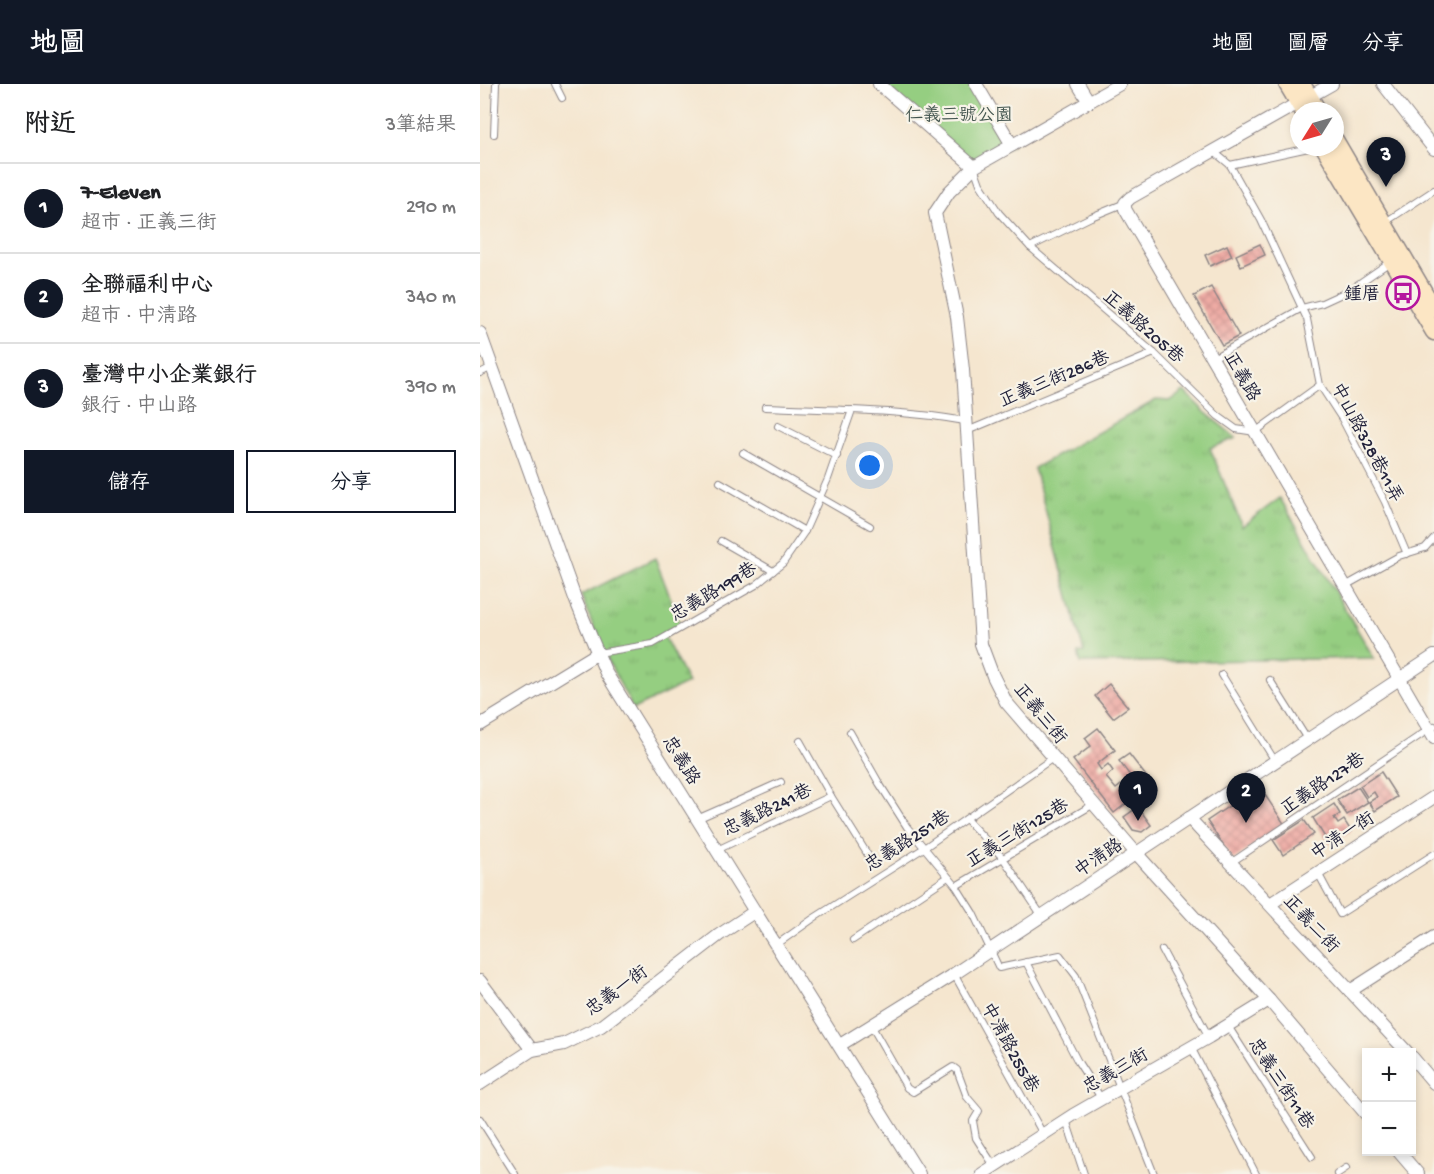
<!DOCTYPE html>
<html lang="zh-TW">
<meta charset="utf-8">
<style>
body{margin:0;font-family:"Gochi Hand","LXGW WenKai TC",sans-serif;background:#f6f6f6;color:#202124}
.controls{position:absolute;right:18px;bottom:18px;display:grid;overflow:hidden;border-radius:0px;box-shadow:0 3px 9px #0003}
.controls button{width:54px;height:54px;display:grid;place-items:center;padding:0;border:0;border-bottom:2px solid #e0e0e0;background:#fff;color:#202124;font:30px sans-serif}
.compass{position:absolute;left:810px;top:18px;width:54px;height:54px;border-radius:50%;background:#fff;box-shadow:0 3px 9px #0003;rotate:233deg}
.you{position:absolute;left:390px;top:382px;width:21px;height:21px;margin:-15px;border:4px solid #fff;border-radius:50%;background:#1a73e8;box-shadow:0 0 0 9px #1a73e833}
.badge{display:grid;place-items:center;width:39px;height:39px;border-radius:50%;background:#111827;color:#fff;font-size:20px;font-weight:700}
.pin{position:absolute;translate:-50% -50px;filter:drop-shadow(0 2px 3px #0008)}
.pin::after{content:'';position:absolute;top:32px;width:21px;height:18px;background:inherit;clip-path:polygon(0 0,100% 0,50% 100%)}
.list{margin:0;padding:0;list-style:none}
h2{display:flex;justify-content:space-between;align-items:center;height:78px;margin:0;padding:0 24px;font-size:26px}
h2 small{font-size:20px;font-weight:400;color:#757577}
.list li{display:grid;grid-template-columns:39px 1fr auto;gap:18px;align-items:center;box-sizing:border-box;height:90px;padding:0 24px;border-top:2px solid #e0e0e0}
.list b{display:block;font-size:22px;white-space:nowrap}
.list p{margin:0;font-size:20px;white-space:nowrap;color:#757577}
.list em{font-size:20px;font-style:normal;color:#757577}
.actions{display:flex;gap:12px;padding:18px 24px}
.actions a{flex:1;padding:14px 0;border:2px solid #111827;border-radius:0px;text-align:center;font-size:21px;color:#111827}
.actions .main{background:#111827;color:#fff}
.map{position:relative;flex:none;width:954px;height:1090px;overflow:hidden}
header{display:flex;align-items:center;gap:36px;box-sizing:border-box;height:84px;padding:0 30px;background:#111827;color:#fff}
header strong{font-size:28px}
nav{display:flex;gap:33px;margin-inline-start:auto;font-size:21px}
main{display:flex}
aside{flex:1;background:#fff}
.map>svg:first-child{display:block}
.grass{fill:url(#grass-tufts);stroke:#5c785e;stroke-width:1.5}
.park{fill:#95ce81;stroke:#5c785e;stroke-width:1.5}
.building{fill:url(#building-cross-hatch)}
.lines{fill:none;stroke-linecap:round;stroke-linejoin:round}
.lane-casing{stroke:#8c8485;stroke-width:8}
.street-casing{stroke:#8c8485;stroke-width:14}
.secondary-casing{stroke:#8c8485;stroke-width:19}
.lane{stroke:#fff;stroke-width:6}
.street{stroke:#fff;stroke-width:12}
.secondary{stroke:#fce6c4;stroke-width:16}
.labels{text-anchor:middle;stroke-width:4.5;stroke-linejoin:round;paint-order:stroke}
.park-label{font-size:18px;fill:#445650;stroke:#f7f3e8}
.poi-label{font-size:18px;fill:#22223b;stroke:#f7f3e8;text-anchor:end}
.street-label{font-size:18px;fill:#22223b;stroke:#f7f3e8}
</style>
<header>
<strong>地圖</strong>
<nav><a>地圖</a><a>圖層</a><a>分享</a></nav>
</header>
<main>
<aside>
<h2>附近<small>3筆結果</small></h2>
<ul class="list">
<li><span class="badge">1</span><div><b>7-Eleven</b><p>超市 · 正義三街</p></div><em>290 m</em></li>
<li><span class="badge">2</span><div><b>全聯福利中心</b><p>超市 · 中清路</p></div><em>340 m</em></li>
<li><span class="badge">3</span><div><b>臺灣中小企業銀行</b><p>銀行 · 中山路</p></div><em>390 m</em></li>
</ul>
<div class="actions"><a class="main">儲存</a><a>分享</a></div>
</aside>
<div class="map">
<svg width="954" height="1090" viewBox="0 0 954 1090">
<defs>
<pattern id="grass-tufts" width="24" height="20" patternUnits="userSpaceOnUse" patternTransform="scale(1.5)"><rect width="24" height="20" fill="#95ce81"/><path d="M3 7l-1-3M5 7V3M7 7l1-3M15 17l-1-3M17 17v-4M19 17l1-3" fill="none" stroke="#80b170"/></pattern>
<pattern id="building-cross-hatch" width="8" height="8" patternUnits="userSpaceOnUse" patternTransform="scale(1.5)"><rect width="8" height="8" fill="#eeaba4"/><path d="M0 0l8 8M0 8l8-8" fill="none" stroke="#cc938e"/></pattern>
</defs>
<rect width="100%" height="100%" fill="#f7f3e8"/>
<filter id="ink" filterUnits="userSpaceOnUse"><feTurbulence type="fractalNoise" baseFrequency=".0167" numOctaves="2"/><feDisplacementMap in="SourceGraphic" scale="12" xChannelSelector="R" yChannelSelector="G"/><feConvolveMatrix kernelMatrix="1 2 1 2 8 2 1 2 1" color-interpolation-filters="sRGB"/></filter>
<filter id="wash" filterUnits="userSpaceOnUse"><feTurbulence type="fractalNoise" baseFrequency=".008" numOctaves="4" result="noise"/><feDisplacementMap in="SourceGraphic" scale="24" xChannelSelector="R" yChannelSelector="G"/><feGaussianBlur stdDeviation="1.35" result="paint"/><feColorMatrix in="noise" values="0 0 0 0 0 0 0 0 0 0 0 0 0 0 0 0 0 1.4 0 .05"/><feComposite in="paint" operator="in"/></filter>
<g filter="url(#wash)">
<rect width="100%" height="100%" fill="#f5e6cf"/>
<g class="grass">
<path d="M 704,307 L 725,328 L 756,354 L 730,364 L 762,442 L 800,414 L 894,574 L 601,579 L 598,569 L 604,568 L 554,384 L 676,316 L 690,317 Z"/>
<path d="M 175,474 L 201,541 L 184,552 L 208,599 L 153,625 L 123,567 L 101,511 Z"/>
</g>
<path class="park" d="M 399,0 L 496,0 L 532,61 L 494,83 Z"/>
<g id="blocks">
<g class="building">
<path d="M 780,160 L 785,171 L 761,182 L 756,171 Z"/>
<path d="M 747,161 L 752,172 L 730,182 L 725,171 Z"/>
<path d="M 731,203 L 759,252 L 742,261 L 714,212 Z"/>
<path d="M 629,600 L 648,623 L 633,634 L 615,612 Z"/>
<path d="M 618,644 L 635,666 L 617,680 L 621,686 L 628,680 L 633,687 L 626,693 L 636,705 L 651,693 L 639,677 L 649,670 L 676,705 L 666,712 L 662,707 L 634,729 L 593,676 L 611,662 L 605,654 Z"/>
<path d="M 901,688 L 917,713 L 895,727 L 889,718 L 897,713 L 894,708 L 887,713 L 880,702 Z"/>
<path d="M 779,702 L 805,741 L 753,776 L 727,737 Z"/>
<path d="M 878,703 L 888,718 L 867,731 L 857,716 Z"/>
<path d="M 854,720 L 860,730 L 854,734 L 858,740 L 864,736 L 871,747 L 849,760 L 833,734 Z"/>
<path d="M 658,723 L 671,741 L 662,748 L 653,746 L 644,733 Z"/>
<path d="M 824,736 L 834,750 L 803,771 L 793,756 Z"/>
</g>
</g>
</g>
<g filter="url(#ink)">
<use href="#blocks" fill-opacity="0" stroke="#8c8485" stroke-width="1.5"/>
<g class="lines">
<g class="lane-casing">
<g id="lane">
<path d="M 75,0 L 82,14"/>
<path d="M 14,50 L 16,0"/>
<path d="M 733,67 L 750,81 L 781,136 L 827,235 L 840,301 L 862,335 L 905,418 L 927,470"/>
<path d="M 750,81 L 833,63"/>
<path d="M 494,83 L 500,100 L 519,129 L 550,163 L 674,269 L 738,332 L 756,345 L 775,348 L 840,301"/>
<path d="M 904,139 L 954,106"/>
<path d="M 550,163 L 611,133 L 645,119"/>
<path d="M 733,274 L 822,224 L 842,219 L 868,207 L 910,178"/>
<path d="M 0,289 L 12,283"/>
<path d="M 285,323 C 353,326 419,325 485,337"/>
<path d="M 298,342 L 357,372"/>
<path d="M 487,347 L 674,269"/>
<path d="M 263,369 L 390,442"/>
<path d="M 240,398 L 325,447"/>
<path d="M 241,457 L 293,487"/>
<path d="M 865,502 L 919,472 L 945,464 L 954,454"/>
<path d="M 118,569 L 173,560 L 276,501 L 303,479 L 325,447 L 348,395 L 372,326"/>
<path d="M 742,591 L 795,677"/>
<path d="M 790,596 L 827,655"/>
<path d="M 370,648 L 399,699 L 427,743 L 476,802 L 493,829 L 519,884 L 580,871 L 596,892 L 674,1090"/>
<path d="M 320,657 L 351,712 L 391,776"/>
<path d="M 217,735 L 301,698"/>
<path d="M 486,735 L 523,774 L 562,832"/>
<path d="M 237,766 L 351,712"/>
<path d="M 752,778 L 954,642"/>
<path d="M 838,789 L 860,830 L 954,770"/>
<path d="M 476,802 L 614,720"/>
<path d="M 373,856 L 468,793"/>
<path d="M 296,861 L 334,834 L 444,764 L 573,674"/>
<path d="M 682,866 L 729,953"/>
<path d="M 546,878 L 598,978 L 621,1014"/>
<path d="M 474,890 L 563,1050"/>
<path d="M 391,941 L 427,1004 L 433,1008 L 473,983 L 477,986 L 487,1013 L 499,1027 L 493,1037 L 496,1054 L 514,1082"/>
<path d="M 748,942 L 832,1073"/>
<path d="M 711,963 L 776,1090"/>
<path d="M 0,1035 L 35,1090"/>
<path d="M 586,1036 L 604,1090"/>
<path d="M 857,1090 L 866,1084"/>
</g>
</g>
<g class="street-casing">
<g id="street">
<path d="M 399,0 L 494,83"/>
<path d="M 496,0 L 532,61"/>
<path d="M 598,0 L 609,18"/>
<path d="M 640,0 L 494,83 L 469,108 L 455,129 L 477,233 L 483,286 L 501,560 L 513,592 L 526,618 L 656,769 L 789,916 L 886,1030"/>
<path d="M 852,0 L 650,114 L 645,119 L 645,125 L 954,654"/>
<path d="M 903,0 L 954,65"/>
<path d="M 0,249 L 96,517 L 126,589 L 439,1090"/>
<path d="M 0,641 L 118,569"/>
<path d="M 709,734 L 927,968"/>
<path d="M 790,820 L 954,713"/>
<path d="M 0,897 L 52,966"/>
<path d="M 870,907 L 954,853"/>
<path d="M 360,961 L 474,890 L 954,572"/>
<path d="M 932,973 L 954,999"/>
<path d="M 0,1000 L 52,966 L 84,960 L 121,942 L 239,851 L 274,828"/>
<path d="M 919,1068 L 938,1090"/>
<path d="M 502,1090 L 593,1031 L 729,953 L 789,916"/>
</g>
</g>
<g class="secondary-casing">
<g id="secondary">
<path d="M 807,0 L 823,27"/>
<path d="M 822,0 L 838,27"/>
<path d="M 855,56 L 954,225"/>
<path d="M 844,63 L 954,248"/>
</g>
</g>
<use href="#lane" class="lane"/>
<use href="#street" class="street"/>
<use href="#secondary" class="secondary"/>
</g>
</g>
<defs>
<g id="bus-ring" transform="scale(1.725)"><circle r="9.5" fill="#f7f3e8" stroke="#b5179e" stroke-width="1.5"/><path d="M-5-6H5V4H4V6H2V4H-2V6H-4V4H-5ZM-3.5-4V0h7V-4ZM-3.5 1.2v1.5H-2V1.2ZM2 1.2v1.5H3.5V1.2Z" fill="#b5179e"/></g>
</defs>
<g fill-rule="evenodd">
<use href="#bus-ring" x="923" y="209"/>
</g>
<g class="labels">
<g class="park-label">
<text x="479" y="36">仁義三號公園</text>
</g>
<g class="poi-label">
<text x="900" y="215">鍾厝</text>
</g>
<g class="street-label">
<text transform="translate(664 242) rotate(41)" y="6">正義路205巷</text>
<text transform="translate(763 292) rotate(60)" y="6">正義路</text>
<text transform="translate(574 294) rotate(-23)" y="6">正義三街286巷</text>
<text transform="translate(888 358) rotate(62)" y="6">中山路328巷11弄</text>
<text transform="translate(233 507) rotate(-31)" y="6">忠義路199巷</text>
<text transform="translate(561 629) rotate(51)" y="6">正義三街</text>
<text transform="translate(202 676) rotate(58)" y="6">忠義路</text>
<text transform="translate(842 699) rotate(-34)" y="6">正義路127巷</text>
<text transform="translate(287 725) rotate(-26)" y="6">忠義路241巷</text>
<text transform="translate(537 748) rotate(-31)" y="6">正義三街125巷</text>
<text transform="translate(862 751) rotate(-33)" y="6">中清一街</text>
<text transform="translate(427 756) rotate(-33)" y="6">忠義路251巷</text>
<text transform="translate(618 773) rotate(-34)" y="6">中清路</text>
<text transform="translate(832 839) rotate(47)" y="6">正義二街</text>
<text transform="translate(136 906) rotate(-36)" y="6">忠義一街</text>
<text transform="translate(531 963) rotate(61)" y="6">中清路255巷</text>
<text transform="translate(635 986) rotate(-30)" y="6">忠義三街</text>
<text transform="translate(802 999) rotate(57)" y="6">忠義三街11巷</text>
</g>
</g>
</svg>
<div class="controls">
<button>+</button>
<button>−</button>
</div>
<svg class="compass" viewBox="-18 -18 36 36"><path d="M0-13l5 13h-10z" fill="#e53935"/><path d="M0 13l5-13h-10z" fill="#757577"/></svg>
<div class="you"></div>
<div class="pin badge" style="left:658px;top:737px">1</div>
<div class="pin badge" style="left:766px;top:739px">2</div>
<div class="pin badge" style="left:906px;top:103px">3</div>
</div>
</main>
